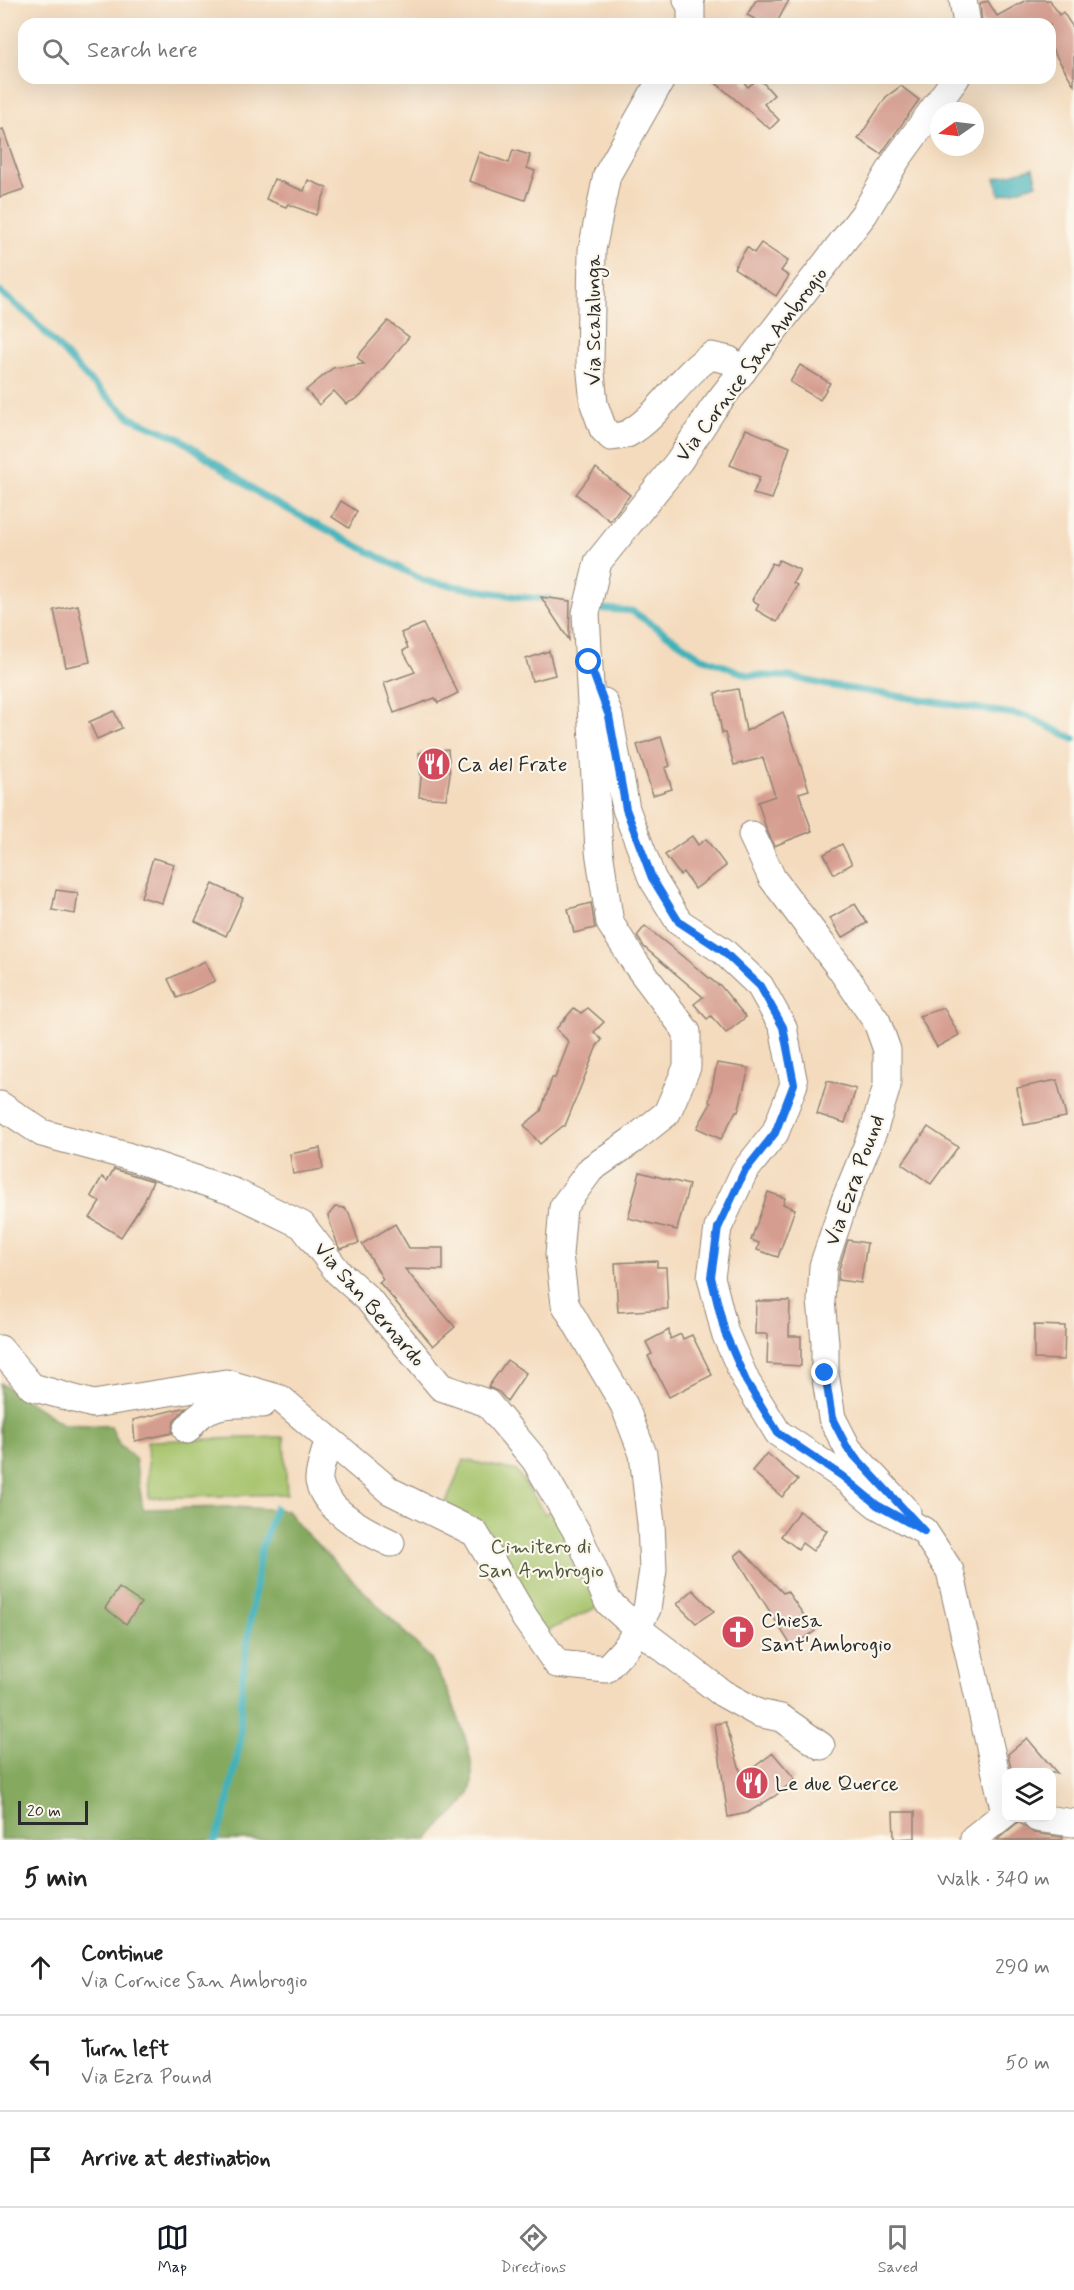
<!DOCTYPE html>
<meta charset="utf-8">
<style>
body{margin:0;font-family:Mynerve,sans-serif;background:#f2f2f2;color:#222}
.controls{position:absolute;right:18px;bottom:18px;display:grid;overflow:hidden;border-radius:12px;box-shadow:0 6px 24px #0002}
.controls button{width:54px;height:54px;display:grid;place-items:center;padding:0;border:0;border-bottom:2px solid #e0e0e0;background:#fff;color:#222;font:30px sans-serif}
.compass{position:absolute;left:930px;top:102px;width:54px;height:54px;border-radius:50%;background:#fff;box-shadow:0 6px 24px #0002;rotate:256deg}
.scale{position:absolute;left:18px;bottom:15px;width:70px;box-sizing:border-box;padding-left:6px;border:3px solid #2b2b2b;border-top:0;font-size:16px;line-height:21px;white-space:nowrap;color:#2b2b2b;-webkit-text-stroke:4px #fbf7ec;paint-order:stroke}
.stop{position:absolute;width:18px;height:18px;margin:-14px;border:4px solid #1a73e8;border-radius:50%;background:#fff}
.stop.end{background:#1a73e8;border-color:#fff;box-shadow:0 2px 6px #0008}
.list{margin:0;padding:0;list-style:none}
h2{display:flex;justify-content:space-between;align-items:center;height:78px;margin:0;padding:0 24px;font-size:26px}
h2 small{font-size:20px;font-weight:400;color:#767676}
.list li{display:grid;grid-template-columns:39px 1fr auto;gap:18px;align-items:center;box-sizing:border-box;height:96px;padding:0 24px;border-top:2px solid #e0e0e0}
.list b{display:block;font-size:22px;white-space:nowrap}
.list p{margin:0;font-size:20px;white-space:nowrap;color:#767676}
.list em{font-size:20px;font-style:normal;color:#767676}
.icon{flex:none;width:33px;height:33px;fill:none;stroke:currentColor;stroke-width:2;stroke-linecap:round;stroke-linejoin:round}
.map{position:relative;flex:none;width:1074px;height:1840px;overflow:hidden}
.search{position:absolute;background:#fff;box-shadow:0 6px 24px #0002;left:18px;right:18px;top:18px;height:66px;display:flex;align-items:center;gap:15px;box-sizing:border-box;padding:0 21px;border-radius:18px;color:#767676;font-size:22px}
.sheet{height:366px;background:#fff}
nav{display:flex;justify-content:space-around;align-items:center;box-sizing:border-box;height:84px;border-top:2px solid #e0e0e0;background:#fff;font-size:16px;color:#767676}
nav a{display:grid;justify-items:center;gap:3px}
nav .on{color:#111827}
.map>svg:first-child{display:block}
.green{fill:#a5c36a;stroke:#68774a;stroke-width:1.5}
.forest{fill:#84a95e;stroke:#586a44;stroke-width:1.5}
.water{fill:#41b1ba;stroke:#366e72;stroke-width:1.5}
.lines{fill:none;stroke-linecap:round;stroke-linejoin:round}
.stream{stroke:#41b1ba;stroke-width:7}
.building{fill:#d59d8f}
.minor-casing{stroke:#908374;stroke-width:29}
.minor{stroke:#fff;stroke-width:27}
.route{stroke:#1a73e8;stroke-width:8}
.labels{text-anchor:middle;stroke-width:4.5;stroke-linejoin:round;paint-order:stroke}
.street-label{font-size:21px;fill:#2b2b2b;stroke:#fbf7ec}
.poi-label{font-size:21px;fill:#2b2b2b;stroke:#fbf7ec;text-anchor:start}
.park-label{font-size:21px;fill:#50593e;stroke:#fbf7ec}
</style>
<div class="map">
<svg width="1074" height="1840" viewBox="0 0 1074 1840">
<rect width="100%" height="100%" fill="#fbf7ec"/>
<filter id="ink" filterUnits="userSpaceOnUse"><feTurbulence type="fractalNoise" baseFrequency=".0167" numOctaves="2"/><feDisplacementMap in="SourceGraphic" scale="12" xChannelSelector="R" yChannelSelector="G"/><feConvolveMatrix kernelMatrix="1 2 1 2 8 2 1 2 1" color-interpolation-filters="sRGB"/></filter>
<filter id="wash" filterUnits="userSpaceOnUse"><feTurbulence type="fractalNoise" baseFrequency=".008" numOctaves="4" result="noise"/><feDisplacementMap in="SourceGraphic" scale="24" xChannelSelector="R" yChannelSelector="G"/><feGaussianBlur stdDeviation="1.35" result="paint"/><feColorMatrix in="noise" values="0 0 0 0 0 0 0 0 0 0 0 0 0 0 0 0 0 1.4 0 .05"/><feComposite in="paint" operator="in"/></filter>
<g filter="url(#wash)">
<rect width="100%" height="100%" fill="#f4dbbe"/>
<g class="green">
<path d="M 284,1437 L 287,1494 L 149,1498 L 147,1441 Z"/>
<path d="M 464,1460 L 517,1471 L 545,1514 L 561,1504 L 608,1602 L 537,1636 L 475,1533 L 440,1516 Z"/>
</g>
<path class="forest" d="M 0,1383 L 63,1424 L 111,1426 L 119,1444 L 135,1458 L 143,1509 L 232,1507 L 287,1510 L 299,1526 L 430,1658 C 446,1685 485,1767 468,1796 C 459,1814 437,1822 428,1840 L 0,1840 Z"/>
<path class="water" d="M 1033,168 L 1037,184 L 1000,195 L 995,178 Z"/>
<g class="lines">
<g class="stream">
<path d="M 0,292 L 30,316 L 88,379 L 131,418 L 179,438 L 266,498 L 425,581 L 520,597 L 549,599"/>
<path d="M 592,608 L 632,611 L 701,657 L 748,675 L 791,677 L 826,685 L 1027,716 L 1074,739"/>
<path d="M 215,1840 L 225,1815 L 240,1743 L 242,1680 L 260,1553 L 275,1508"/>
</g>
</g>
<g id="blocks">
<g class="building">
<path d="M 756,0 L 789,0 L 776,24 L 764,24 L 747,15 Z"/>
<path d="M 1026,0 L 1050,0 L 1059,15 L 1063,12 L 1074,29 L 1074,85 L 1050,46 L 1050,24 L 982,24 L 980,3 L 988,1 L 997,16 Z"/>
<path d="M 710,78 L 740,78 L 748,87 L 759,78 L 774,95 L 764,104 L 779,120 L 770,129 Z"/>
<path d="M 901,86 L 919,100 L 881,154 L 858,139 L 886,97 Z"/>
<path d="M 3,129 L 24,189 L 0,197 L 0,130 Z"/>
<path d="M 513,150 L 530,155 L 527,168 L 535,171 L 525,200 L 469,181 L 479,152 L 509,163 Z"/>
<path d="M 274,179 L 304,191 L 308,180 L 327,188 L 316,215 L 288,204 L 286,207 L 266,199 Z"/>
<path d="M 761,243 L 788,261 L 781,271 L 789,276 L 776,296 L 734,268 L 747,247 L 754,253 Z"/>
<path d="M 388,321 L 409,337 L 360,397 L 346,404 L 334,391 L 319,405 L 306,390 L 333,368 L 364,364 L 357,357 Z"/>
<path d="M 800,365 L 830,383 L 820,400 L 790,382 Z"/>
<path d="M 746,429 L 790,447 L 772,499 L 753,494 L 760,477 L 730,465 Z"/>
<path d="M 596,468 L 630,495 L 610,521 L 576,494 Z"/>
<path d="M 341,501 L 357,511 L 349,528 L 332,517 Z"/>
<path d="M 779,560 L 800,570 L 793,583 L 797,585 L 777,622 L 756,610 L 759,604 L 752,600 L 772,563 L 776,565 Z"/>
<path d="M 541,597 L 570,601 L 569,640 Z"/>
<path d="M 78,605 L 90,662 L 66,667 L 54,610 Z"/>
<path d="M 423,624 L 458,693 L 438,703 L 435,698 L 394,713 L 384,683 L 415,672 L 403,651 L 408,648 L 401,633 Z"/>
<path d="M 549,651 L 555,675 L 532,681 L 526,659 Z"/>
<path d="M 738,689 L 746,731 L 783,712 L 809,790 L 799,793 L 812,831 L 774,846 L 766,828 L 758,802 L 775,796 L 763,758 L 734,765 L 725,733 L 722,733 L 715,693 Z"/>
<path d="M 114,711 L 122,728 L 97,739 L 89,722 Z"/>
<path d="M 661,737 L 670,766 L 665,768 L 672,789 L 653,795 L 637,745 Z"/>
<path d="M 448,749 L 450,774 L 446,799 L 419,797 L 421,778 L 419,753 Z"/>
<path d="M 692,836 L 698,845 L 706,839 L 726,866 L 695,889 L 683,872 L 680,875 L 665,855 Z"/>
<path d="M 842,844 L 852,864 L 834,874 L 824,854 Z"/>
<path d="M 153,858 L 174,864 L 162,903 L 141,897 Z"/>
<path d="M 213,884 L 243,898 L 226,936 L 195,921 Z"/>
<path d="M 56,890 L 78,893 L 75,914 L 52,910 Z"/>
<path d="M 591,903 L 595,928 L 574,933 L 568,909 Z"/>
<path d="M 855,904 L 867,923 L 842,938 L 830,918 Z"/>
<path d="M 645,926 L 718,985 L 719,984 L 746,1017 L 726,1033 L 711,1016 L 707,1019 L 694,1004 L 703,997 L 644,947 L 637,936 Z"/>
<path d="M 205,961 L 215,981 L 177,998 L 168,979 Z"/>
<path d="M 574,1008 L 581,1013 L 588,1008 L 604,1022 L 594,1032 L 602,1040 L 597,1046 L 565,1126 L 563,1126 L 540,1144 L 524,1125 L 541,1111 L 552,1078 L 555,1078 L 569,1042 L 556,1029 Z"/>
<path d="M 944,1008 L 959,1035 L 937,1047 L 919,1016 Z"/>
<path d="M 717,1063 L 749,1068 L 738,1112 L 736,1111 L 721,1139 L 697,1128 L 711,1103 L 709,1102 Z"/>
<path d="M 1057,1080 L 1066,1117 L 1024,1125 L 1017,1088 Z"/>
<path d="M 827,1081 L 856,1089 L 845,1123 L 817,1114 Z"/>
<path d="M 928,1127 L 958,1147 L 931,1184 L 902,1164 Z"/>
<path d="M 320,1148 L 323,1169 L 293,1174 L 290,1154 Z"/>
<path d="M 114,1169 L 153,1181 L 144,1202 L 121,1237 L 90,1218 L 100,1202 L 91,1196 L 102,1177 L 107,1181 Z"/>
<path d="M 640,1172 L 689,1185 L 677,1230 L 628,1218 Z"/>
<path d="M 768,1192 L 785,1198 L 783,1204 L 795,1209 L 778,1257 L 757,1250 L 759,1243 L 751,1240 Z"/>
<path d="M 335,1207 L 344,1208 L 349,1213 L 359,1243 L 340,1249 L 338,1246 L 328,1216 Z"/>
<path d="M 395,1224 L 409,1248 L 443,1248 L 443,1270 L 405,1269 L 455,1327 L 433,1346 L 379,1282 L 383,1279 L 362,1244 Z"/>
<path d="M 848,1240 L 867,1243 L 861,1283 L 838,1280 L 839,1269 Z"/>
<path d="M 657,1261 L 657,1267 L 666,1267 L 668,1309 L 618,1312 L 615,1263 Z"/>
<path d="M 756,1301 L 790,1301 L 789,1336 L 801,1336 L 801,1366 L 767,1364 L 768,1334 L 755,1334 Z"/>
<path d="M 1034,1325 L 1065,1326 L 1064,1360 L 1034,1359 Z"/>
<path d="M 669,1330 L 670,1339 L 681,1334 L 683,1339 L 692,1335 L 712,1375 L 669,1397 L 648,1356 L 652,1354 L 646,1342 Z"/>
<path d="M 507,1360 L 526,1373 L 507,1401 L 499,1392 L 488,1387 Z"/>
<path d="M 186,1407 L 174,1421 L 172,1433 L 135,1441 L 133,1420 Z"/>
<path d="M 767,1453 L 798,1480 L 782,1497 L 752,1471 Z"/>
<path d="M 799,1511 L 827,1531 L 813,1551 L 802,1543 L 798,1549 L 781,1536 Z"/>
<path d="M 742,1550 L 783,1593 L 787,1591 L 815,1631 L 792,1647 L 735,1556 Z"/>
<path d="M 119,1588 L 141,1603 L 126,1624 L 105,1608 Z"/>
<path d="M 693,1590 L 714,1611 L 696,1623 L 677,1604 Z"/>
<path d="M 725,1722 L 742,1776 L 773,1753 L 795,1779 L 775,1796 L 747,1813 L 728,1817 L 715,1724 Z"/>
<path d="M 1027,1738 L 1057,1773 L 1012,1773 L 1008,1754 Z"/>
<path d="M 893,1812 L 915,1812 L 915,1838 L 894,1839 Z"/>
<path d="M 1018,1822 L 1034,1833 L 1063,1837 L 1062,1840 L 997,1840 Z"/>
</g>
</g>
</g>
<g filter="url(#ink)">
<use href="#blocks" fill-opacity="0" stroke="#908374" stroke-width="1.5"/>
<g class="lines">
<g class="minor-casing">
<g id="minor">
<path d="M 687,0 L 691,6 L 691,24"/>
<path d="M 963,0 L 967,24"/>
<path d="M 662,78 L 607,175 L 592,250 L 590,363 L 594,404 L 603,429 L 611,437 C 617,436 624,436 629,433 C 660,416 680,375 711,356 L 729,360 L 743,371"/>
<path d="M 604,702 L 609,716 L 626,809 L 652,878 L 679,922 L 723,951 L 760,986 L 783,1027 L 794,1084 L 775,1133 L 744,1172 L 718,1228 L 711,1277 L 725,1333 L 746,1381 L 778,1433 L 842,1476 L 877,1505 L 924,1531 L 950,1571 L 1005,1813"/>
<path d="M 752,835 L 772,878 L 842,971 L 877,1022 L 887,1050 L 887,1086 L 874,1129 L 845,1200 L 823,1266 L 821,1301 L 825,1342 L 825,1373 L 832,1418 L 848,1449 L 907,1512"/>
<path d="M 0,1105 L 42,1133 L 127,1156 L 234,1192 L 302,1225 L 338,1272 L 368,1299 L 441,1387 L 487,1403 L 535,1460 L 578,1534 L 608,1602 L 637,1628 L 722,1693 L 758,1713 L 781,1718 L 821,1746"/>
<path d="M 0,1349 L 32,1387 L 93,1404 L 226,1383 L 281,1399 L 390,1491 L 475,1533 L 525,1618 L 557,1664 L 606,1669 L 628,1645 L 647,1609 L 653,1570 L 651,1524 L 643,1454 L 624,1405 L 565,1304 L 559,1255 L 563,1207 L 591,1169 L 633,1140 L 667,1113 L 687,1067 L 687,1032 L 636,964 L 610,923 L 599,851 L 586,613 L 598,562 L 679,461 L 713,409 L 864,214 L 897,159 L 956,78"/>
<path d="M 187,1430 C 205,1401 231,1403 263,1404"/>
<path d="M 329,1440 C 326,1449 318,1472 319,1481 C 324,1510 367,1532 391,1543"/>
<path d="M 1037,1818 L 1074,1823"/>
<path d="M 974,1838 L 1006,1813"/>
</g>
</g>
<use href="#minor" class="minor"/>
</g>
</g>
<g class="lines" filter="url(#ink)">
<path class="route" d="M 589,662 L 609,716 L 626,809 L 652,878 L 679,922 L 723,951 L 760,986 L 783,1027 L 794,1084 L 775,1133 L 744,1172 L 718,1228 L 711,1277 L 725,1333 L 746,1381 L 778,1433 L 842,1476 L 877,1505 L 924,1531 L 848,1449 L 832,1418 L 825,1373"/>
</g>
<defs>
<g id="restaurant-disc" transform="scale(1.725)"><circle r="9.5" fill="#d1495b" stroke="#fbf7ec"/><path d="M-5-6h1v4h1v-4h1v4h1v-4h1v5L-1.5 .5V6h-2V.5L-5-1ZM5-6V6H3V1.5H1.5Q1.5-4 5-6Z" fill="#fff"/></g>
<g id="church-disc" transform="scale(1.725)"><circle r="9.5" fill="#d1495b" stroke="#fbf7ec"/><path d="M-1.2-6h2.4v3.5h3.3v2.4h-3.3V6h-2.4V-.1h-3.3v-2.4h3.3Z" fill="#fff"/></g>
</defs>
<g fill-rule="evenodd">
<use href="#restaurant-disc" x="434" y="764"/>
<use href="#church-disc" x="738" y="1632"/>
<use href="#restaurant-disc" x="752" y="1783"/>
</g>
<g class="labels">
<g class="street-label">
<text transform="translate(593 320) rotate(-90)" y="7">Via Scalalunga</text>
<text transform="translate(751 364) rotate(-53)" y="7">Via Cornice San Ambrogio</text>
<text transform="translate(854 1180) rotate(-70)" y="7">Via Ezra Pound</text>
<text transform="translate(370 1304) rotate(49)" y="7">Via San Bernardo</text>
</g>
<g class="poi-label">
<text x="457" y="771">Ca del Frate</text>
<text x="761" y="1627">Chiesa<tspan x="761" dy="24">Sant'Ambrogio</tspan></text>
<text x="775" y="1790">Le due Querce</text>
</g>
<g class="park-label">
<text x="541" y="1553">Cimitero di<tspan x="541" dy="24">San Ambrogio</tspan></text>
</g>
</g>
</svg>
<div class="controls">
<button><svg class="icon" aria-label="layers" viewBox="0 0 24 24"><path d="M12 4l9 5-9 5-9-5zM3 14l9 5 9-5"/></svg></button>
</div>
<svg class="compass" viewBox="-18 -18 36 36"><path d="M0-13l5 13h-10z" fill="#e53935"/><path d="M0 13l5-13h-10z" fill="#767676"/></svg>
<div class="scale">20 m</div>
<div class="stop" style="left:589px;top:662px"></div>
<div class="stop end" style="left:825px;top:1373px"></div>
<div class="search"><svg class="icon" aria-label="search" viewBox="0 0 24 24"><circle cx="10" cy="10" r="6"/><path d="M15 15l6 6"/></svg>Search here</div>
</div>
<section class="sheet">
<h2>5 min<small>Walk · 340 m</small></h2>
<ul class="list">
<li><svg class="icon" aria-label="ahead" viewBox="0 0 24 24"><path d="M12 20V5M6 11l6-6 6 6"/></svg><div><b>Continue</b><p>Via Cornice San Ambrogio</p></div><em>290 m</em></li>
<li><svg class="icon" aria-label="left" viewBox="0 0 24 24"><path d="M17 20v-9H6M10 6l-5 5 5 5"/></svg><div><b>Turn left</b><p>Via Ezra Pound</p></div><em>50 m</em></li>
<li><svg class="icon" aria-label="arrive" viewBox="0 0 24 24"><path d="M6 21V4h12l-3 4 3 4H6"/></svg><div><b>Arrive at destination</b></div></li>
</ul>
</section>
<nav>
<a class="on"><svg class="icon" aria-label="map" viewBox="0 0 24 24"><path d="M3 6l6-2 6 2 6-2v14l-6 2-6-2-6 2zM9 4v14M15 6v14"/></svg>Map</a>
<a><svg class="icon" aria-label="directions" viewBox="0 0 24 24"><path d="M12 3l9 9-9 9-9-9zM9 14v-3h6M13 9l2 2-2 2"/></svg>Directions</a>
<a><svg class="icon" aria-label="saved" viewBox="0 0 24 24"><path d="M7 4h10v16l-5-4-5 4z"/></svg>Saved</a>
</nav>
